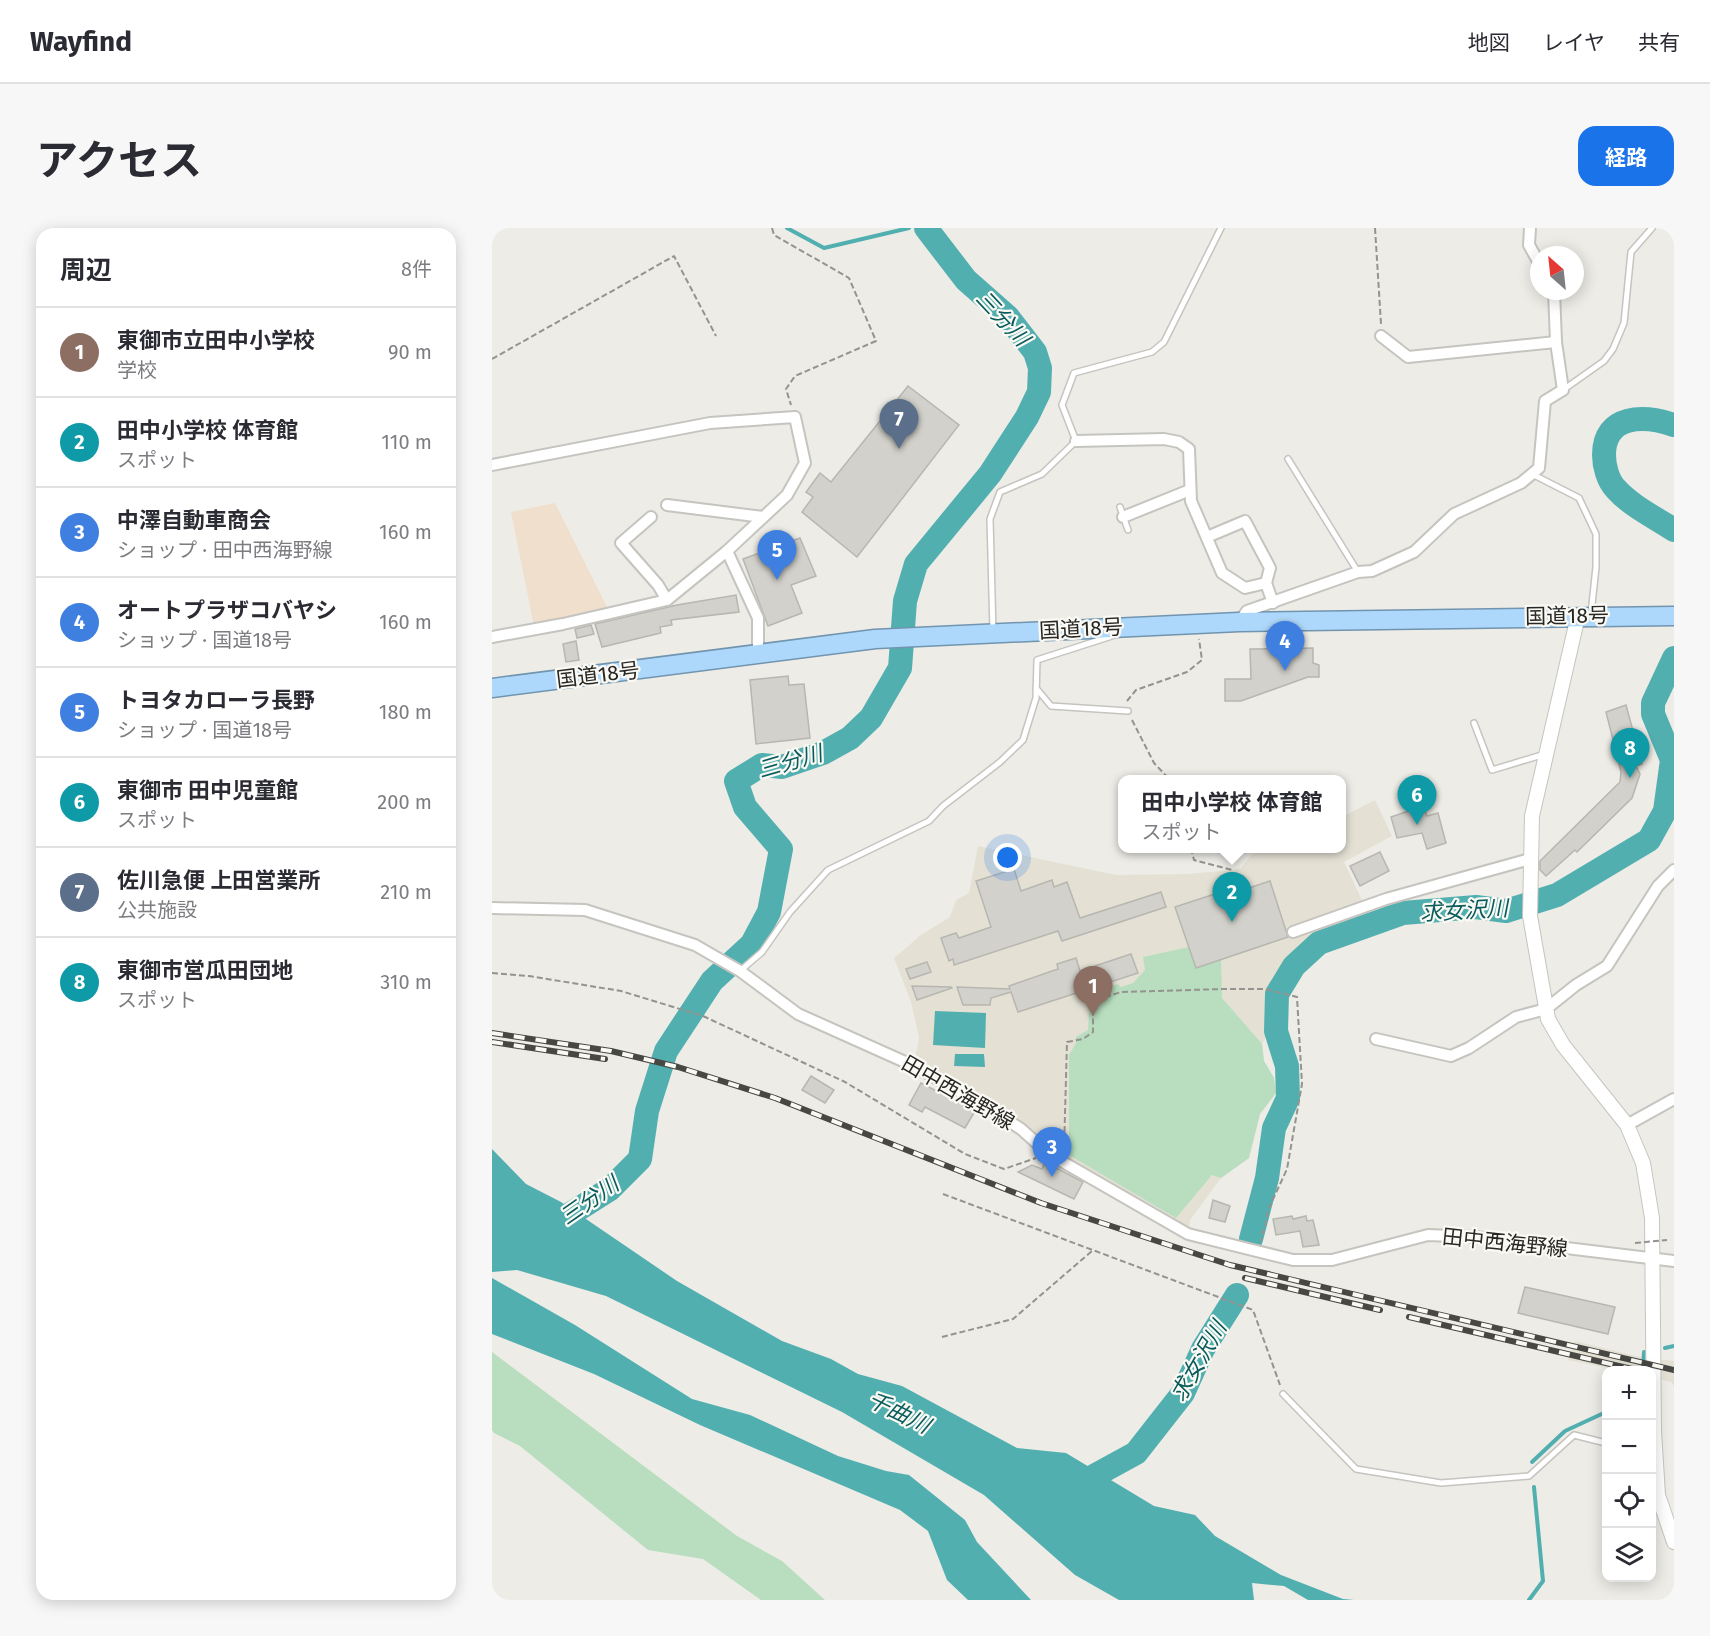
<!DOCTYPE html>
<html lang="ja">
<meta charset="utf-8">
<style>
body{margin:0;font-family:"Fira Sans","Noto Sans JP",sans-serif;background:#f7f7f7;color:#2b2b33}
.controls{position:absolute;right:18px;bottom:18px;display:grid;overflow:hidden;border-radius:12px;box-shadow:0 3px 15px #0003}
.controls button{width:54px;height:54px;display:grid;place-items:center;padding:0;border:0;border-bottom:2px solid #e1e1e2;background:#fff;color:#2b2b33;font:30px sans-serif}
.compass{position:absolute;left:1038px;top:18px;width:54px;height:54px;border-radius:50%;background:#fff;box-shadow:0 3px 15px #0003;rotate:333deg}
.you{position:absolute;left:516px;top:630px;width:21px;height:21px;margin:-15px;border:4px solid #fff;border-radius:50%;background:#1a73e8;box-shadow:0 0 0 9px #1a73e833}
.badge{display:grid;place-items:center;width:39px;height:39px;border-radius:50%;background:#1a73e8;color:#fff;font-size:20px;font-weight:700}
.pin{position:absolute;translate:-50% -50px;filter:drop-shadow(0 2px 3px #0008)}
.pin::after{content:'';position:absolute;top:32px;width:21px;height:18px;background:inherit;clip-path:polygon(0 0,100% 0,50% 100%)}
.popup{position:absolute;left:626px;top:547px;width:228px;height:78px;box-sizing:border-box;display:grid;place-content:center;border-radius:12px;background:#fff;filter:drop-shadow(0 2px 4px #0005);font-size:20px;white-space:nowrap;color:#7c7c81}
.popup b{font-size:22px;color:#2b2b33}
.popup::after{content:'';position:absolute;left:50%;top:100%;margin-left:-12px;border:12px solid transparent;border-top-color:#fff}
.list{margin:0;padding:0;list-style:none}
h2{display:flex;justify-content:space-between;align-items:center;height:78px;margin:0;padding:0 24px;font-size:26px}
h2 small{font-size:20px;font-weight:400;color:#7c7c81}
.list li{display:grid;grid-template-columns:39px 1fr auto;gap:18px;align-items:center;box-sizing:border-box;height:90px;padding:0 24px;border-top:2px solid #e1e1e2}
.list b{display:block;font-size:22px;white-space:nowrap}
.list p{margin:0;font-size:20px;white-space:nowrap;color:#7c7c81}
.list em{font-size:20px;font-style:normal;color:#7c7c81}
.icon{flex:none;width:33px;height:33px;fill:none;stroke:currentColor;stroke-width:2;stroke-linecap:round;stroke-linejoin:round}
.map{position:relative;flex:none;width:1182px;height:1372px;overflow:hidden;border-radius:18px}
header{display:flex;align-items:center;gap:36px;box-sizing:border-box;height:84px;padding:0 30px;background:#fff;border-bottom:2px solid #e1e1e2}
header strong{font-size:28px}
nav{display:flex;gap:33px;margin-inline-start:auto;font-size:21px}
.intro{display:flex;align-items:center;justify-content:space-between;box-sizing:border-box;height:144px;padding:0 36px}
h1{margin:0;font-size:42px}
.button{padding:15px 27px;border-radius:18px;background:#1a73e8;color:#fff;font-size:21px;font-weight:700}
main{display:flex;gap:36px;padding:0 36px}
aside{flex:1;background:#fff;border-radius:18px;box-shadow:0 3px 15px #0003}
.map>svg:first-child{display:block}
.commercial{fill:#f0dfcd}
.built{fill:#e4e1d4}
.green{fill:#b8debf}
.water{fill:#52afb0}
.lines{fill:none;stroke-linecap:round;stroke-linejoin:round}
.stream{stroke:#52afb0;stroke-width:4}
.river{stroke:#52afb0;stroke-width:24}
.building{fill:#d2d1cb;stroke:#b7b6b0;stroke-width:1.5}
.service-casing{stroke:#c6c4bf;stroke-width:8}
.minor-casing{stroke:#c6c4bf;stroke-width:14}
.tertiary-casing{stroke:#c6c4bf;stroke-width:16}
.trunk-casing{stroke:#7194af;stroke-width:21}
.path{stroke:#94938f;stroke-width:2;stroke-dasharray:6 3;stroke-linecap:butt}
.service{stroke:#fff;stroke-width:5}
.minor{stroke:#fff;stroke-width:10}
.tertiary{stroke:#fff;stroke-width:14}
.trunk{stroke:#aed8fb;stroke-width:18}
.rail-casing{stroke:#474744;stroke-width:6}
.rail{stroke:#fbf9f4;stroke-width:4;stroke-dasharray:11;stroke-linecap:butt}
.path-bridge{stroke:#94938f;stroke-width:2;stroke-dasharray:6 3;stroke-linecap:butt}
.labels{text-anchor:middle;stroke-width:4.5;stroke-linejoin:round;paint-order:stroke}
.street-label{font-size:21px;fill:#272725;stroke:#fbf9f4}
.water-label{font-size:22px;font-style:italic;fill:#095c5d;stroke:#fbf9f4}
</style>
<header>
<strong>Wayfind</strong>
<nav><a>地図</a><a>レイヤ</a><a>共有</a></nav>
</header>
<div class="intro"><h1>アクセス</h1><a class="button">経路</a></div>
<main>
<aside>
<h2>周辺<small>8件</small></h2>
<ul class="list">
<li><span class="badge" style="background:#8d6e63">1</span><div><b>東御市立田中小学校</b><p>学校</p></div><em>90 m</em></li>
<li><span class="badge" style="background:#0f9aa8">2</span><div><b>田中小学校 体育館</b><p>スポット</p></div><em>110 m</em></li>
<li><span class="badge" style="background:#3f7fe0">3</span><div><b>中澤自動車商会</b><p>ショップ · 田中西海野線</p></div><em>160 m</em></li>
<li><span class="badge" style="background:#3f7fe0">4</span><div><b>オートプラザコバヤシ</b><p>ショップ · 国道18号</p></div><em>160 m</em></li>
<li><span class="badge" style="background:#3f7fe0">5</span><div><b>トヨタカローラ長野</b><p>ショップ · 国道18号</p></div><em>180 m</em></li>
<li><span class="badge" style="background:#0f9aa8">6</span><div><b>東御市 田中児童館</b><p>スポット</p></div><em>200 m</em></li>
<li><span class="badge" style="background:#5c6f8a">7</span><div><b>佐川急便 上田営業所</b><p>公共施設</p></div><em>210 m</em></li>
<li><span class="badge" style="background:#0f9aa8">8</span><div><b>東御市営瓜田団地</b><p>スポット</p></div><em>310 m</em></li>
</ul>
</aside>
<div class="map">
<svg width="1182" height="1372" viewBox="0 0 1182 1372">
<rect width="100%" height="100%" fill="#edece6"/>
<path class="commercial" d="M 63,275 L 115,379 L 42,398 L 19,284 Z"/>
<g class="built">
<path d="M 883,572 L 900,608 L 852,634 L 877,687 L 824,706 L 799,729 L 782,756 L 778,802 L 770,816 L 772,833 L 782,850 L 784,865 L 768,886 L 757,930 L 729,950 L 698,992 L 696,1006 L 557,926 L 529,901 L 422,838 L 427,809 L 419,774 L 402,730 L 429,707 L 458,689 L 464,672 L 477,665 L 486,618 L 624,647 L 695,646 L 740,642 L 749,640 L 764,621 L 783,624 L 787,620 L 849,620 L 850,589 Z"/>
<path d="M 1083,1113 L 1147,1129 L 1182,1133 L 1182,1158 L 1179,1154 L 1160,1149 L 1160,1142 L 1127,1142 L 1076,1132 Z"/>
</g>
<g class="green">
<path d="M 697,719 L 704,740 L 729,732 L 730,770 L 770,816 L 772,833 L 782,850 L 784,865 L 768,886 L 757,930 L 729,950 L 720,947 L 684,990 L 577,927 L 577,827 L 584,815 L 584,809 L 596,802 L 597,783 L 591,767 L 626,756 L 629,759 L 641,755 L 653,742 L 651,729 Z"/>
<path d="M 0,1124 L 245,1308 L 290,1333 L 333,1372 L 269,1372 L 211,1331 L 156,1322 L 28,1218 L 2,1205 L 0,1202 Z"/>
</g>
<g class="water">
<path d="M 443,783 L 494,785 L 493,820 L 441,817 Z"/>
<path d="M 463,826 L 492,826 L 493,839 L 462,838 Z"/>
<path d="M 0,921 L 34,956 L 69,974 L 185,1053 L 290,1113 L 339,1131 L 366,1146 L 410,1158 L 525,1220 L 574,1225 L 662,1278 L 703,1287 L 723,1308 L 789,1347 L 851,1371 L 862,1372 L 816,1372 L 792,1358 L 760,1355 L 762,1372 L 627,1372 L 583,1347 L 492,1267 L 350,1184 L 114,1068 L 25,1042 L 0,1044 Z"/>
<path d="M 0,1050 L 83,1097 L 200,1171 L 258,1187 L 346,1228 L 394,1243 L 417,1247 L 473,1292 L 485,1314 L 539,1372 L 476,1372 L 455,1352 L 436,1303 L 408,1282 L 208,1197 L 102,1146 L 0,1106 Z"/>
</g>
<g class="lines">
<g class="stream">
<path d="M 295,0 L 332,20 L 417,0"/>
<path d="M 1173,1120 L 1182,1118"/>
<path d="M 1151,1142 L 1152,1124"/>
<path d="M 1040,1234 L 1073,1203 L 1114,1184"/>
<path d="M 1037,1372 L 1051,1353 L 1042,1259"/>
</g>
<g class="river">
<path d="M 1182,197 C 1152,187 1112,186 1112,227 C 1112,238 1116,253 1124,261 C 1139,278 1164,290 1182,302"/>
<path d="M 58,999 L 118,961 L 148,931 L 155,883 L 174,823 L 220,753 L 260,716 L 277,684 L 289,621 L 253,579 L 244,553 L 270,537 L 290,539 L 331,525 L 358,510 L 379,490 L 408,440 L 413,373 L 424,336 L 498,246 L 535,189 L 547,164 L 548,140 L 543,124 L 516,89 L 474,52 L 434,0"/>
<path d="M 759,1011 L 775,950 L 782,900 L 796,870 L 795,838 L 784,803 L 785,766 L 802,738 L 827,715 L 911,685 L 984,679 L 1014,683 L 1065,667 L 1157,612 L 1173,583 L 1180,532 L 1161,486 L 1161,475 L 1182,430"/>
<path d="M 580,1260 L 644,1225 L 691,1165 L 711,1121 L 745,1067"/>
</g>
</g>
<g class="building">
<path d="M 416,158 L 467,197 L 365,329 L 310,284 L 321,269 L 314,264 L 328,245 L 339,254 Z"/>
<path d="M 308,310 L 324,348 L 299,357 L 310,385 L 276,398 L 251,331 Z"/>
<path d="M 244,367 L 247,384 L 179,392 L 180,397 L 168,399 L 169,405 L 110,419 L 103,396 L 185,377 Z"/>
<path d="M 99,397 L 102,406 L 85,410 L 83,401 Z"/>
<path d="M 84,413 L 87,432 L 74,434 L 71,416 Z"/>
<path d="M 821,420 L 821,435 L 827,437 L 827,449 L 816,449 L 749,473 L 733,473 L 733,451 L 759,451 L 758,421 Z"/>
<path d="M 296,448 L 297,457 L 312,456 L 318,510 L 264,516 L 258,452 Z"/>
<path d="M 1134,477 L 1150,536 L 1144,538 L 1148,546 L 1140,570 L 1085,624 L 1083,622 L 1054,648 L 1048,642 L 1048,633 L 1128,554 L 1129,544 L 1114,484 Z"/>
<path d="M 931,578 L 935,588 L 946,585 L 954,615 L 935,621 L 930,605 L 905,610 L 899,589 Z"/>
<path d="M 888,624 L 897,643 L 868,658 L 858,638 Z"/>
<path d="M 522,641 L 529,663 L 560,652 L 562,659 L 575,654 L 588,690 L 669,664 L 674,679 L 570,713 L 566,703 L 462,737 L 461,731 L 457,733 L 449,710 L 464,705 L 467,710 L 499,699 L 484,653 Z"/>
<path d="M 778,653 L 796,709 L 704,740 L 683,679 L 741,660 L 742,665 Z"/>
<path d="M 639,726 L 646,745 L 526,784 L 519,764 L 499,770 L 498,777 L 471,777 L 465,759 L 518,761 L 517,758 L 566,741 L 565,736 L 584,730 L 588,743 Z"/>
<path d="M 435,734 L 439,744 L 418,751 L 414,741 Z"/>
<path d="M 420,758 L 459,759 L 460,760 L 425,772 Z"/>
<path d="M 319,848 L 342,862 L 333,875 L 310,862 Z"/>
<path d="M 429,855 L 483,883 L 473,900 L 433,879 L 430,884 L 417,877 Z"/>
<path d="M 553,934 L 591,954 L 582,971 L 526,944 L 540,937 L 550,941 Z"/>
<path d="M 721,972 L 738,978 L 733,994 L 717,990 Z"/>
<path d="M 800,988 L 801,991 L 814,988 L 815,993 L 821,992 L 827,1017 L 811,1019 L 808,1003 L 784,1007 L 781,991 Z"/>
<path d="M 1033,1059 L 1123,1079 L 1116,1106 L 1026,1085 Z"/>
</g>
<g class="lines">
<g class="service-casing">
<g id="service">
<path d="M 1071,162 L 1112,133 L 1121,121 L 1132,95 L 1139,24 L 1160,0"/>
<path d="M 796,231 L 866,344"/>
<path d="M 1040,246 L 1087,270 L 1104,306 L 1104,339 L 1099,386"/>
<path d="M 628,279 L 636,302"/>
<path d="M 501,404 L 498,291 L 508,264 L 550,246 L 584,213 L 570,177 L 582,145 L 660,124 L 672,114 L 729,0"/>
<path d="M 544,460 L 559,478 L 636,483"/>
<path d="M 982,495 L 1000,542 L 1053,526"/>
<path d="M 248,743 L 270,724 L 298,684 L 336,642 L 437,593 L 451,578 L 508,534 L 531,512 L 544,470 L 545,432 L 626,406"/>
<path d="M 791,1166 L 864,1241 L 949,1255 L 1037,1248 L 1082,1207 L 1114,1215"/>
</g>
</g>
<g class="minor-casing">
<g id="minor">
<path d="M 1038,0 L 1037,17 L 1047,35"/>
<path d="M 889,108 L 916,129 L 1064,114"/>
<path d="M 584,213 L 672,211 L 687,214 L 697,221 L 699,273 L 730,345 L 753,360 L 774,355 L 781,375"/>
<path d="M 0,237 L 218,195 L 303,189 L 313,235 L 295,267 L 235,323 L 175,372 L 71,396 L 0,409"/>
<path d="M 175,277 L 271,289"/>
<path d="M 159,289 L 129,315 L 166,357 L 175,372"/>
<path d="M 631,289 L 698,262"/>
<path d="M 715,309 L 753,293 L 778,340 L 774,355"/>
<path d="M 235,323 L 266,390 L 266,425"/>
<path d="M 747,394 L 755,383 L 866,344 L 880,343 L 922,324 L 962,286 L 1029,255 L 1047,240 L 1053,173 L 1071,162 L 1064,114 L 1062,63"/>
<path d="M 0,680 L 93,682 L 203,717 L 248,743 L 306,786 L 422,838 L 490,876 L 529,901 L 557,926 L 696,1006 L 801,1032 L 840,1032 L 936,1007 L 983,1009 L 1182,1033"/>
<path d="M 801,704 L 894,671 L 1038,631"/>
<path d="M 884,811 L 959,828 L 977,820 L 1024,789 L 1054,781 L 1084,757 L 1115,738 L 1166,658 L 1182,642"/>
<path d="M 1135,897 L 1182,871"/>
</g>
</g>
<g class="tertiary-casing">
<path id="tertiary" d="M 1086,388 L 1040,588 L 1038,688 L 1056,791 L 1071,817 L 1135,897 L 1151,935 L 1160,990 L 1162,1204 L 1166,1267 L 1182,1314"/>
</g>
<g class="trunk-casing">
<path id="trunk" d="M 0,460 L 383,411 L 747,394 L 1182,388"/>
</g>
<g class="path">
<path d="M 280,0 L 282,7 L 357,50 L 384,113 L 303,148 L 294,161 L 299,177"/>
<path d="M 883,0 L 889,96"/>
<path d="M 0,131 L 182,28 L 224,108"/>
<path d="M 635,473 L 644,462 L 695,444 L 710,432 L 707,411"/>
<path d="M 640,492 L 662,535 L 678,552"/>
<path d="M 699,620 L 702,632 L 740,642"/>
<path d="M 0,745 L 37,748 L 129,763 L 211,788 L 353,854 L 473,926 L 512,941 L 544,930"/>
<path d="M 572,922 L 575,814 L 591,811 L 601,804 L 601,773 L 629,764 L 732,761 L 773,761 L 805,769 L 810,856 L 795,941 L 777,980 L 769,1013"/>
<path d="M 451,966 L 761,1082 L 788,1157"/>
<path d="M 450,1109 L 521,1091 L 600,1023"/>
</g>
<use href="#service" class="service"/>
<use href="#minor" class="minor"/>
<use href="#tertiary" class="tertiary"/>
<use href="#trunk" class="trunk"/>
<g class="rail-casing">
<g id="rail">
<path d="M 0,805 L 119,823 L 186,839 L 283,870 L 549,975 L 738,1037 L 1182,1142"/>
<path d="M 0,814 L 113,831"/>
<path d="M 753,1050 L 888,1082"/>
<path d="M 917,1089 L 1144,1142"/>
</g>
</g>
<use href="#rail" class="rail"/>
<path class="path-bridge" d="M 1143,1015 L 1175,1012"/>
</g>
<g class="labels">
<g class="street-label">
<text transform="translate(1075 388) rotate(-1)" y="7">国道18号</text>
<text transform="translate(589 401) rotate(-3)" y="7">国道18号</text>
<text transform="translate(106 447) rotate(-7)" y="7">国道18号</text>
<text transform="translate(466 865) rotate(30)" y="7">田中西海野線</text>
<text transform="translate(1013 1015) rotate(6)" y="7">田中西海野線</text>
</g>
<g class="water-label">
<text transform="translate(511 90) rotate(47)" y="8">三分川</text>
<text transform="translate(298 533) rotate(-16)" y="8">三分川</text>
<text transform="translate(972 682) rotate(-3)" y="8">求女沢川</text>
<text transform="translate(97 972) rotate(-35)" y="8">三分川</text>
<text transform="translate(706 1133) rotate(-60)" y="8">求女沢川</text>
<text transform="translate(407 1184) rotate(26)" y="8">千曲川</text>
</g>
</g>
</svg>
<div class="controls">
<button>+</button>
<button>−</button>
<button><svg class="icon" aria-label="locate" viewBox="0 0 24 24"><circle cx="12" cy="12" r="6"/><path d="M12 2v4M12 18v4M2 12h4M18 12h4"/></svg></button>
<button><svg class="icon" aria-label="layers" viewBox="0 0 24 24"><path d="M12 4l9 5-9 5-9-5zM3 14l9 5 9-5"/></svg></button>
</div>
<svg class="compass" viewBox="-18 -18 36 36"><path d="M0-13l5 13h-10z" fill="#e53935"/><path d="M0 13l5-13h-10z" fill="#7c7c81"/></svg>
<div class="you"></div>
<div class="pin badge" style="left:601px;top:788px;background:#8d6e63">1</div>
<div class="pin badge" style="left:740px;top:694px;background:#0f9aa8">2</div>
<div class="popup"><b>田中小学校 体育館</b>スポット</div>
<div class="pin badge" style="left:560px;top:949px;background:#3f7fe0">3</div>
<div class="pin badge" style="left:793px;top:443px;background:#3f7fe0">4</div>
<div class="pin badge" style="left:285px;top:352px;background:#3f7fe0">5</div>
<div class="pin badge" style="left:925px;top:597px;background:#0f9aa8">6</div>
<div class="pin badge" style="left:407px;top:221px;background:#5c6f8a">7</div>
<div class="pin badge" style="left:1138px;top:550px;background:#0f9aa8">8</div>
</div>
</main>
